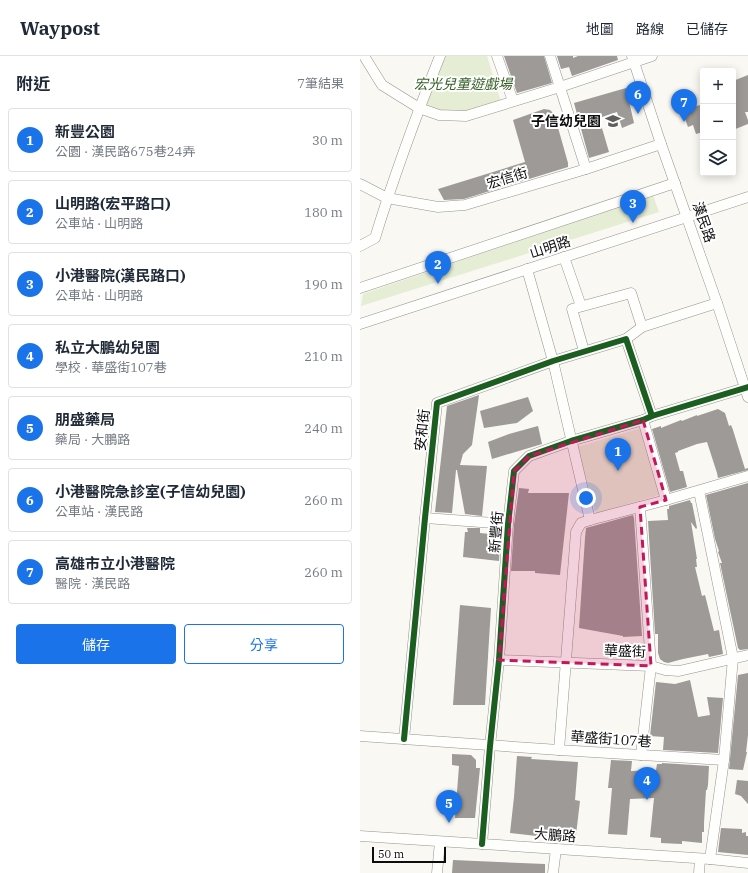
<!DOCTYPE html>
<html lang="zh-TW">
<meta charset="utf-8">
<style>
body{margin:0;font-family:"IBM Plex Serif","Noto Sans TC",serif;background:#f2f2f3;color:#1f2937}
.controls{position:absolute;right:12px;top:12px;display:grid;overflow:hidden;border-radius:4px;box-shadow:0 2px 10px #0003}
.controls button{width:36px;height:36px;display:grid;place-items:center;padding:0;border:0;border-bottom:1px solid #e0e1e3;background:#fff;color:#1f2937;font:20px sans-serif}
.scale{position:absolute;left:12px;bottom:10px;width:74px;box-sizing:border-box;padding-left:4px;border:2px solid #0d0d0d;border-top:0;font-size:11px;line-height:14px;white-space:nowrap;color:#0d0d0d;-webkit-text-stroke:3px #fff;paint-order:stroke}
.you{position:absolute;left:226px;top:442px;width:14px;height:14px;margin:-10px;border:3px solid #fff;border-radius:50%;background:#1a73e8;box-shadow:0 0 0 6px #1a73e833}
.badge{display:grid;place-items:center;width:26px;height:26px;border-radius:50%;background:#1a73e8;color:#fff;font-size:13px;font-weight:700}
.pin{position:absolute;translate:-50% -33px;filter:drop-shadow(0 1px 2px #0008)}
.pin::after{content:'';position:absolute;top:21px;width:14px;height:12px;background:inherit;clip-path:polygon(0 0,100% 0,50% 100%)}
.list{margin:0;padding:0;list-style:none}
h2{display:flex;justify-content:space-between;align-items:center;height:52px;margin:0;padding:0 16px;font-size:17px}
h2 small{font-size:13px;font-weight:400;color:#747a83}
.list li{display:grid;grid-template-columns:26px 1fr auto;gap:12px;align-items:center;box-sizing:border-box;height:64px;margin:0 8px 8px;padding:0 8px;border:1px solid #e0e1e3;border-radius:4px}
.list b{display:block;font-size:15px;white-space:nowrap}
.list p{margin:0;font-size:13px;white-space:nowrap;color:#747a83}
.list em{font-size:13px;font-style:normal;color:#747a83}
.actions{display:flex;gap:8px;padding:12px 16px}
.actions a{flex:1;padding:9px 0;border:1px solid #1a73e8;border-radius:4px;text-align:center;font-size:14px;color:#1a73e8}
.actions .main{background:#1a73e8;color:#fff}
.icon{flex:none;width:22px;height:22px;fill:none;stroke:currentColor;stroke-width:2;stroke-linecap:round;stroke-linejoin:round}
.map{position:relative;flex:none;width:388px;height:817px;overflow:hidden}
header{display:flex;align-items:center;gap:24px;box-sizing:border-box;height:56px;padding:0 20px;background:#fff;border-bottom:1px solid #e0e1e3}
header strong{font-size:19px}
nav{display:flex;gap:22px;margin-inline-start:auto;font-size:14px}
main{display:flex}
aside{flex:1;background:#fff}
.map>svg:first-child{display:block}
.green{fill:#e5edd4}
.building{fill:#9d9a97}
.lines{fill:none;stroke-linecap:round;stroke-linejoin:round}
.minor-casing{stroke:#949390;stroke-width:11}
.minor{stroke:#fefefd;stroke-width:10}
.cycleway-casing{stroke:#fff;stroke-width:8}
.cycleway{stroke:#1b5e20;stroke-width:6}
.marked{fill:#c2185b;fill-opacity:0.2;stroke:#c2185b;stroke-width:3;stroke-dasharray:8 5;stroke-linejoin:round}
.labels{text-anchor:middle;stroke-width:4;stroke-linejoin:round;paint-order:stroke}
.park-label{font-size:14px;font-style:italic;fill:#335e24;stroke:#fff}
.poi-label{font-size:14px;font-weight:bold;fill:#0d0d0d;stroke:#fff;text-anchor:end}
.street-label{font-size:14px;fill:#0d0d0d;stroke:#fff}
</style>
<header>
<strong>Waypost</strong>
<nav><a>地圖</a><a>路線</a><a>已儲存</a></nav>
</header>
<main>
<aside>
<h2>附近<small>7筆結果</small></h2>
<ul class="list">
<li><span class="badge">1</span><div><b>新豐公園</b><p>公園 · 漢民路675巷24弄</p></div><em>30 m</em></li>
<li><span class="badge">2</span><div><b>山明路(宏平路口)</b><p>公車站 · 山明路</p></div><em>180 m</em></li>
<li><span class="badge">3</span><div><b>小港醫院(漢民路口)</b><p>公車站 · 山明路</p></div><em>190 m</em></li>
<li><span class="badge">4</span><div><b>私立大鵬幼兒園</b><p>學校 · 華盛街107巷</p></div><em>210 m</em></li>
<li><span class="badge">5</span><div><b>朋盛藥局</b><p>藥局 · 大鵬路</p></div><em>240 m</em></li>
<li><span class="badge">6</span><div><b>小港醫院急診室(子信幼兒園)</b><p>公車站 · 漢民路</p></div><em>260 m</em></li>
<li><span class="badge">7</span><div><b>高雄市立小港醫院</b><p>醫院 · 漢民路</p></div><em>260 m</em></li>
</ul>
<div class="actions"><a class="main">儲存</a><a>分享</a></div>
</aside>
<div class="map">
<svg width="388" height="817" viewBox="0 0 388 817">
<rect width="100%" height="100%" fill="#faf8f2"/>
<g class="green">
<path d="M 84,0 L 127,0 L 141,46 L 106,57 L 80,55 L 64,51 Z"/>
<path d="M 293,139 L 299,156 L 1,250 L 3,238 Z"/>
<path d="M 281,372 L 299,439 L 236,457 L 217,391 Z"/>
</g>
<g class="building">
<path d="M 144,0 L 184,0 L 192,27 L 157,37 Z"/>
<path d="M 197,0 L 213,0 L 213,2 L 218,0 L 257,0 L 258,4 L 212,20 L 209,11 L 201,13 Z"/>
<path d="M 388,19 L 388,56 L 385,56 L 388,64 L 388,68 L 373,74 L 373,25 Z"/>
<path d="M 266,32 L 274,67 L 262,72 L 257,56 L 239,62 L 249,96 L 229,102 L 214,47 Z"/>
<path d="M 343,48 L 343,76 L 336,78 L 333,69 L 328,71 L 322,55 Z"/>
<path d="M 184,53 L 190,54 L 192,56 L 195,61 L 208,107 L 208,111 L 104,143 L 84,144 L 78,133 L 165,106 L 153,64 Z"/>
<path d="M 119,339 L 112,389 L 103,398 L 100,409 L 127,410 L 122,460 L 105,458 L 97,414 L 96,414 L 92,457 L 75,456 L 87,350 Z"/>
<path d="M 168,341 L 173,355 L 157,367 L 124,372 L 120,355 Z"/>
<path d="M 358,353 L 365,357 L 369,370 L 371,369 L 373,374 L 385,413 L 388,412 L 388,414 L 358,422 L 357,417 L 347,386 L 337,388 L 318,395 L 318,396 L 315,397 L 320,415 L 323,415 L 327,431 L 310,436 L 292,373 L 301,370 L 301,372 L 321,364 L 322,365 L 337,359 L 337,360 Z"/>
<path d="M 178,370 L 182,388 L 132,403 L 128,386 L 149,378 Z"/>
<path d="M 388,427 L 388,593 L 380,594 L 378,592 L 360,507 L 362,507 L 358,496 L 359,495 L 355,483 L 346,439 Z"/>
<path d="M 159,432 L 169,433 L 168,437 L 209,437 L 200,519 L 175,517 L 175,515 L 151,515 L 154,469 Z"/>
<path d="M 330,444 L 331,447 L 332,447 L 337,472 L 336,473 L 331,466 L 337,503 L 336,503 L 337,511 L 335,511 L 342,540 L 345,539 L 354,575 L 359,574 L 363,598 L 349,601 L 348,598 L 323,603 L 319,604 L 308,607 L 304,606 L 300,603 L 298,597 L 298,578 L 295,578 L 288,465 L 308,464 L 307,453 L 309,453 L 309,450 Z"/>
<path d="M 273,459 L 274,462 L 282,580 L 263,581 L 263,580 L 219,572 L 225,482 L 226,472 Z"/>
<path d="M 107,472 L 120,472 L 120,477 L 130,478 L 140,486 L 139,505 L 103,501 L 105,476 L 108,476 Z"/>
<path d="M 100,549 L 131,552 L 125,649 L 93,649 Z"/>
<path d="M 388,617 L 388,679 L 386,696 L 387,696 L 383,714 L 369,713 L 378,619 Z"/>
<path d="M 330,624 L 338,661 L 350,659 L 347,641 L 363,642 L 358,697 L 303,694 L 304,681 L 290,680 L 296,626 L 315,628 Z"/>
<path d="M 92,698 L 111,699 L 116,704 L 116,712 L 120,712 L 115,762 L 95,762 L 99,710 L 92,709 Z"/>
<path d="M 157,700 L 172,701 L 171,703 L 218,706 L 215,744 L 220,745 L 216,779 L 204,778 L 204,779 L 186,778 L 186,781 L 150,777 L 154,741 Z"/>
<path d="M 251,704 L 272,705 L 271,715 L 296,714 L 297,708 L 302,708 L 302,707 L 349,710 L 348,729 L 347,734 L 346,734 L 344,767 L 344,776 L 342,776 L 342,787 L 322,785 L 322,788 L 301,787 L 301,782 L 290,781 L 294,742 L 270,743 L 267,779 L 248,778 L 252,732 L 248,732 Z"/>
<path d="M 377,724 L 388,725 L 388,748 L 381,740 L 375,738 Z"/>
<path d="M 361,772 L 382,773 L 382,777 L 386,776 L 386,780 L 388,780 L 388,799 L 358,796 Z"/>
<path d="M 93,804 L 185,808 L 185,817 L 92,817 Z"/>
</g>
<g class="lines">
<g class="minor-casing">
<g id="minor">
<path d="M 4,0 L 22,29 L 59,52 L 79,59 L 106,60 L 200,31 L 292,0"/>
<path d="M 137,0 L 153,45"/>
<path d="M 190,0 L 226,113"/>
<path d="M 272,0 L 301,88 L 357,247 L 388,341"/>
<path d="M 0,128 L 27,142 L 78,151 L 105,149 L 226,113 L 301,88"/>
<path d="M 0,190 L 15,182 C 34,120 56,60 80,0"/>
<path d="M 204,201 L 221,250"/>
<path d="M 167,213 L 193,305 L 230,464"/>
<path d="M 0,232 L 315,127"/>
<path d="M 0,268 L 388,141"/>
<path d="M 266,283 L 282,271 L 357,247"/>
<path d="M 224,295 L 212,253 L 271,237 L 282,271"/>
<path d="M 283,364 L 306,444"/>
<path d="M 339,435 L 373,602 L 364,704 L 350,803"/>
<path d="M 280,451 L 291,610 L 281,699"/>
<path d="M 65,462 L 148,468"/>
<path d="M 139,604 L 291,610 L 305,614 L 319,615 L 388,599"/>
<path d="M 0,680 L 199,694"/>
<path d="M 44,683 L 65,462 L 77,347 L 193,305 L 266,283 L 292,360"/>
<path d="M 364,704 L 199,694 L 216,476 L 221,467 L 230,464 L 306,444 L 388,420"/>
<path d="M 0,780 L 350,803 L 388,807"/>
<path d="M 122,788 L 130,690 L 139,604 L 148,468 L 154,415 L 169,400 L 211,385 L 283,364 L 292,360 L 388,331"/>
<path d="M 77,817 L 80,786"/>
<path d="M 193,817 L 196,793"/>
<path d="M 339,817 L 340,803"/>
</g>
</g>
<use href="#minor" class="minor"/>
<g class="cycleway-casing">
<g id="cycleway">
<path d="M 44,683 L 65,462 L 77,347 L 193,305 L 266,283 L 292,360"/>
<path d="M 122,788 L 130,690 L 139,604 L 148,468 L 154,415 L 169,400 L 211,385 L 283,364 L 292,360 L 388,331"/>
</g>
</g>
<use href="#cycleway" class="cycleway"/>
</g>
<path class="marked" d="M 283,364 L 306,444 L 280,451 L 291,610 L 139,604 L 154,415 L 169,400 Z"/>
<defs>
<g id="school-bare" transform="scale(1.2)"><path d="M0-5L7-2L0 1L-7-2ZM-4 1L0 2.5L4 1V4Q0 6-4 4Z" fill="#605f5d" stroke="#fff" stroke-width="2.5" paint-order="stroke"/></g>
</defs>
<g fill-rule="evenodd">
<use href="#school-bare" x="253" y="65"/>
</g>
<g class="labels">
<g class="park-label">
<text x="103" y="33">宏光兒童遊戲場</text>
</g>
<g class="poi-label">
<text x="241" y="70">子信幼兒園</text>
</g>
<g class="street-label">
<text transform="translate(147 122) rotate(-17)" y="5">宏信街</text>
<text transform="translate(344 166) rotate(71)" y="5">漢民路</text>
<text transform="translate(190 191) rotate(-18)" y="5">山明路</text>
<text transform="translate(62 374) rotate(-84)" y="5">安和街</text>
<text transform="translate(136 476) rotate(-85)" y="5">新豐街</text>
<text transform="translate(265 595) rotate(2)" y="5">華盛街</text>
<text transform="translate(251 683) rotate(4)" y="5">華盛街107巷</text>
<text transform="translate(195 779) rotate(4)" y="5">大鵬路</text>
</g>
</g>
</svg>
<div class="controls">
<button>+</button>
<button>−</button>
<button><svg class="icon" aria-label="layers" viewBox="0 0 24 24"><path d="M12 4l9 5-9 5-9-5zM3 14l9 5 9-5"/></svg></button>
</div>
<div class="scale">50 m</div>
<div class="you"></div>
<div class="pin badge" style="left:258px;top:415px">1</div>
<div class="pin badge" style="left:78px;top:228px">2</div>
<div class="pin badge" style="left:273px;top:167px">3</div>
<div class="pin badge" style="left:287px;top:744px">4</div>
<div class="pin badge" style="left:89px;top:767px">5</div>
<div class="pin badge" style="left:278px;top:58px">6</div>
<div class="pin badge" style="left:324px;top:66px">7</div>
</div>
</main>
